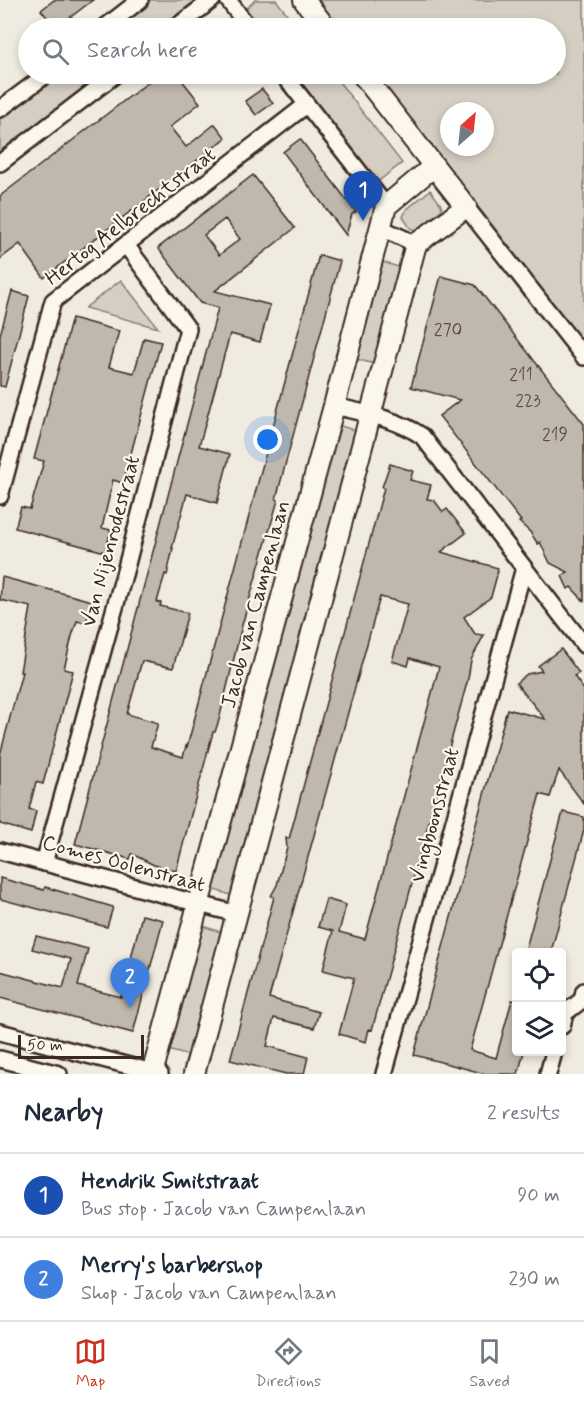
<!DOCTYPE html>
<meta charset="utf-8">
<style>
body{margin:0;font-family:Mynerve,sans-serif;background:#f6f6f7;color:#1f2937}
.controls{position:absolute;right:18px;bottom:18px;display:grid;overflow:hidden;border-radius:6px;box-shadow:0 3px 9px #0003}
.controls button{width:54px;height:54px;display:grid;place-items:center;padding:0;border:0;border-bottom:2px solid #e0e1e3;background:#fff;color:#1f2937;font:30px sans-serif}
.compass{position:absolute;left:440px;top:102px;width:54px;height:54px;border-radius:50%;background:#fff;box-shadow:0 3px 9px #0003;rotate:27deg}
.scale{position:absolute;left:18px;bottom:15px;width:126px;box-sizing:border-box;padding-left:6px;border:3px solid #3b2a1e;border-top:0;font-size:16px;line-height:21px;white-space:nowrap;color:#3b2a1e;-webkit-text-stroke:4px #fbf7ec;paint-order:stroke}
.you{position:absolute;left:268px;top:440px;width:21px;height:21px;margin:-15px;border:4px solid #fff;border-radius:50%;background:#1a73e8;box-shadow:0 0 0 9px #1a73e833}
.badge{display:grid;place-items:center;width:39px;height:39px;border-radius:50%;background:#c8321e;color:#fff;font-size:20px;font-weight:700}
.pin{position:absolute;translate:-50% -50px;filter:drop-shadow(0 2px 3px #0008)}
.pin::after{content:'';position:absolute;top:32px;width:21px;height:18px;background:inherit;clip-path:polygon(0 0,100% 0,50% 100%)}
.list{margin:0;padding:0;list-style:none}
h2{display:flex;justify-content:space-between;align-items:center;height:78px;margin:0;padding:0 24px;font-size:26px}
h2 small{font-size:20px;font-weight:400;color:#747a83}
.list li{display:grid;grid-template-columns:39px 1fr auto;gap:18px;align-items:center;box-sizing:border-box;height:84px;padding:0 24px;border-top:2px solid #e0e1e3}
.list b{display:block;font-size:22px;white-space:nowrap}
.list p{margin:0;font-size:20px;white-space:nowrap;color:#747a83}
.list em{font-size:20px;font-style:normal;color:#747a83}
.icon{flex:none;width:33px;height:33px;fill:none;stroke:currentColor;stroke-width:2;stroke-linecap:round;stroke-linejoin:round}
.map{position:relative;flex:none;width:584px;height:1074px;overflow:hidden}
.search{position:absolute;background:#fff;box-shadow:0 3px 9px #0003;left:18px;right:18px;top:18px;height:66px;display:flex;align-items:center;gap:15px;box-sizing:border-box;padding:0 21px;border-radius:33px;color:#747a83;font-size:22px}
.sheet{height:246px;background:#fff}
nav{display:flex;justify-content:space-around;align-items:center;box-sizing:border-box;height:84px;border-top:2px solid #e0e1e3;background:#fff;font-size:16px;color:#747a83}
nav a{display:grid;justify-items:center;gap:3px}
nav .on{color:#c8321e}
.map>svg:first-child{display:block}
.green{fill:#d5cec3;stroke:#887c70;stroke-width:1.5;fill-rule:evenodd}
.building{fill:#c0b8ad;stroke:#3b2a1e;stroke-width:1.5;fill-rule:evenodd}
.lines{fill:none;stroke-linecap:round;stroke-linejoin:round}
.minor-casing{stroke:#3b2a1e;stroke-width:20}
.tertiary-casing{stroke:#3b2a1e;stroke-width:24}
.minor{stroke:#fbf7ec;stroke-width:15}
.tertiary{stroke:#fbf7ec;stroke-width:20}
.labels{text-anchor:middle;stroke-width:4.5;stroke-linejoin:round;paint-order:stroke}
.number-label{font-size:18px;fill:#5c4e42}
.street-label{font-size:21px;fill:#3b2a1e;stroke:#fbf7ec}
</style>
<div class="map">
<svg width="584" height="1074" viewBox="0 0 584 1074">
<rect width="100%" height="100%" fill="#f0ebe0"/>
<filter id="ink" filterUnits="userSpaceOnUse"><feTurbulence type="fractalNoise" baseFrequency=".0167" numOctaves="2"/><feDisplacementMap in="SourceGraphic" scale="12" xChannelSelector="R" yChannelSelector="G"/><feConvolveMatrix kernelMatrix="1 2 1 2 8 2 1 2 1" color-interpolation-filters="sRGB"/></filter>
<g filter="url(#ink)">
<g class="green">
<path d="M 150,0 L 196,0 L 159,28 L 114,28 Z"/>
<path d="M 255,0 L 276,0 L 298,28 L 259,28 L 245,10 Z"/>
<path d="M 318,0 L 584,0 L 584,343 L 374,74 L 556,74 L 556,28 L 340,28 ZM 449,111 L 485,111 L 485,147 L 449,147 Z"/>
<path d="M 56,74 L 101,74 L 0,152 L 0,117 Z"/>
<path d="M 293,74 L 333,74 L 402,163 L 376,183 Z"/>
<path d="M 430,190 L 440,203 L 442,209 L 417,231 L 410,228 L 403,217 L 406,210 Z"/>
<path d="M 383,262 L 401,268 L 374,364 L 356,359 Z"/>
<path d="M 121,280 L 158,328 L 85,308 Z"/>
<path d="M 341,426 L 357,431 L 235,892 L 230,895 L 212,889 L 334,427 Z"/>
<path d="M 201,925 L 223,933 L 193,1057 L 168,1050 Z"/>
</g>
<g class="building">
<path d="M 54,0 L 93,0 L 56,28 L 41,10 Z"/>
<path d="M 159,74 L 177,74 L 200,103 L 170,127 L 186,147 L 215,124 L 226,138 L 44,278 L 20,244 L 0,259 L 0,196 Z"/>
<path d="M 262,89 L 273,103 L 256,115 L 245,101 Z"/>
<path d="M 300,139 L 356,212 L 352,214 L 346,235 L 283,152 Z"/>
<path d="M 253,175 L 295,228 L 215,291 L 270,305 L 260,342 L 230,334 L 203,432 L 199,446 L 230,454 L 217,503 L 187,494 L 172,548 L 173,548 L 167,575 L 165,574 L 157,602 L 161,603 L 160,606 L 188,613 L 173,668 L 142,661 L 127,714 L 158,723 L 151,747 L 183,757 L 186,746 L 187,747 L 319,255 L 340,261 L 276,499 L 278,500 L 242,625 L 219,720 L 215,732 L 213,732 L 176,871 L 154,865 L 132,854 L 130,859 L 75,844 L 218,308 L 200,303 L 158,248 ZM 225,219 L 240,239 L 219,255 L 204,235 Z"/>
<path d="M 441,276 L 475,285 L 584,424 L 584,601 L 571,587 L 568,589 L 562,576 L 568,572 L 550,563 L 540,542 L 538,544 L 530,532 L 519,522 L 521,521 L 439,416 L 460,400 L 411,387 Z"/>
<path d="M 12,291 L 29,296 L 5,387 L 0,386 L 0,335 Z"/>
<path d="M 72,318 L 119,331 L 109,367 L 134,373 L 144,338 L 161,342 L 123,483 L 113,480 L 102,528 L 111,530 L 105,552 L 15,528 L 21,507 L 30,509 L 44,461 L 34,459 Z"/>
<path d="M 390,464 L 413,471 L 410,480 L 431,485 L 427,499 L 434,500 L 443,512 L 447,509 L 466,533 L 441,552 L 498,568 L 497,575 L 491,597 L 464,617 L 475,634 L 484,635 L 471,660 L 468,679 L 372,1030 L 369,1029 L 366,1042 L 339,1034 L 354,978 L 323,970 L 333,931 L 318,927 L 326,899 L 346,905 L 339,932 L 365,939 L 439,667 L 410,658 L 408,666 L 392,661 L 408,604 L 380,597 L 269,998 L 319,1012 L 314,1028 L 274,1018 L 267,1046 L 308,1057 L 304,1074 L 286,1074 L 230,1060 L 274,897 L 271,896 L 277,885 L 287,848 L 286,838 L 289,839 L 384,488 L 382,487 Z"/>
<path d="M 2,577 L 92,601 L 86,623 L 77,621 L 72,636 L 64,669 L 73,671 L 43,784 L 36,782 L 29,809 L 36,811 L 31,833 L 0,824 L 0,755 L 22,672 L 20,672 L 31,607 L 0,600 Z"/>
<path d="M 561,649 L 579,673 L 574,676 L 584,690 L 584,804 L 559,770 L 550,797 L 540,794 L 470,1050 L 496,1058 L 512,1000 L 516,1001 L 516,1052 L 524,1052 L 518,1074 L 486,1074 L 414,1055 L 507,709 L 545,719 L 516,683 L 527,674 L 542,671 L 538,666 Z"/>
<path d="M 563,812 L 584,817 L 584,830 L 551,952 L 525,952 Z"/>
<path d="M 0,878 L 44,890 L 45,887 L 113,907 L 107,927 L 0,899 Z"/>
<path d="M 142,915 L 163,920 L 133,1033 L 0,998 L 0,971 L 63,988 L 71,959 L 32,949 L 36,936 L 88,949 L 78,986 L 121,997 Z"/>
</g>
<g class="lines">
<g class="minor-casing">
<g id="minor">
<path d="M 228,0 L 249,28"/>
<path d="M 104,28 L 140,0"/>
<path d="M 175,28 L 212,0"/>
<path d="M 283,74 L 386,206"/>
<path d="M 0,109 L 47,74"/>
<path d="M 0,163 L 116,74"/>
<path d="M 466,207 L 584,357"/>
<path d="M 381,228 L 416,244"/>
<path d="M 334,406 C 364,413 397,419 422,436 L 584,645"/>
<path d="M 0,496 L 53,301 L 306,105"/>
<path d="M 0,851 L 237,914"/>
<path d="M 44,863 L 127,564 L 188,329 L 126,245"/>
<path d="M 562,1026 L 565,1013 L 582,1000 L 584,991"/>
<path d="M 0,1032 L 160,1074"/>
<path d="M 0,1059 L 59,1074"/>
<path d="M 384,1074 L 524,568"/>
<path d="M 548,1074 L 554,1052"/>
</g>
</g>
<g class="tertiary-casing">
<g id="tertiary">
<path d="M 304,0 L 326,28"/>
<path d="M 152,1074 L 334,406 L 386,206 L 434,166"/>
<path d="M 194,1074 L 416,244 L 466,207 L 362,74"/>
</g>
</g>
<use href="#minor" class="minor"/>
<use href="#tertiary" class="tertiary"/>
</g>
</g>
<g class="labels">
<g class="number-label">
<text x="448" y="335">270</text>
<text x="521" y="380">211</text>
<text x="528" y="406">223</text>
<text x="555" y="440">219</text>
</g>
<g class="street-label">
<text transform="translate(130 216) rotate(-38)" y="7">Hertog Aelbrechtstraat</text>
<text transform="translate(110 541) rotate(-75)" y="7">Van Nijenrodestraat</text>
<text transform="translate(255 604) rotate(-75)" y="7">Jacob van Campenlaan</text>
<text transform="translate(434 815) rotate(-75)" y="7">Vingboonsstraat</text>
<text transform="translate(124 863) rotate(15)" y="7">Comes Oolenstraat</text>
</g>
</g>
</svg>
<div class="controls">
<button><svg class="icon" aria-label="locate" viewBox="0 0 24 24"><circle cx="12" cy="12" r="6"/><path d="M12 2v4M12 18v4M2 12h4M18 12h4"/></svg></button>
<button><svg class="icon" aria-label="layers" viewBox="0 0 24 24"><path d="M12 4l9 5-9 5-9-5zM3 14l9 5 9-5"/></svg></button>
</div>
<svg class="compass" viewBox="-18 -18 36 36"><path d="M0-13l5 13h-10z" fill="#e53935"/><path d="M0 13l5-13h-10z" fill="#747a83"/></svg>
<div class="scale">50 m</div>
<div class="you"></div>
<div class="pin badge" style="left:363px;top:221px;background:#1a4fb4">1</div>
<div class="pin badge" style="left:130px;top:1008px;background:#3f7fe0">2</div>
<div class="search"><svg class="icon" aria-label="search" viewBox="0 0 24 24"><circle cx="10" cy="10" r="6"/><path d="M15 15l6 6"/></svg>Search here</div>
</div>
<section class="sheet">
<h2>Nearby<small>2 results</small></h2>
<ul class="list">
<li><span class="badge" style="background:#1a4fb4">1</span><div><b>Hendrik Smitstraat</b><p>Bus stop · Jacob van Campenlaan</p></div><em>90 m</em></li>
<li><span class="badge" style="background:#3f7fe0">2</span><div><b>Merry's barbershop</b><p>Shop · Jacob van Campenlaan</p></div><em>230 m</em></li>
</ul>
</section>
<nav>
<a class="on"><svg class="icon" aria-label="map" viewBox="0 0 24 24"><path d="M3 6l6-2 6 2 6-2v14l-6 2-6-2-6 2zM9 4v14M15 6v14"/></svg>Map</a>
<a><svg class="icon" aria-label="directions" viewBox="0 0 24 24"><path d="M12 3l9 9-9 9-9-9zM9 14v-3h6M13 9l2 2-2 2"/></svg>Directions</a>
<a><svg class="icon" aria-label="saved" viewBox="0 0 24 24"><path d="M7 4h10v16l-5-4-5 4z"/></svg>Saved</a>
</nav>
